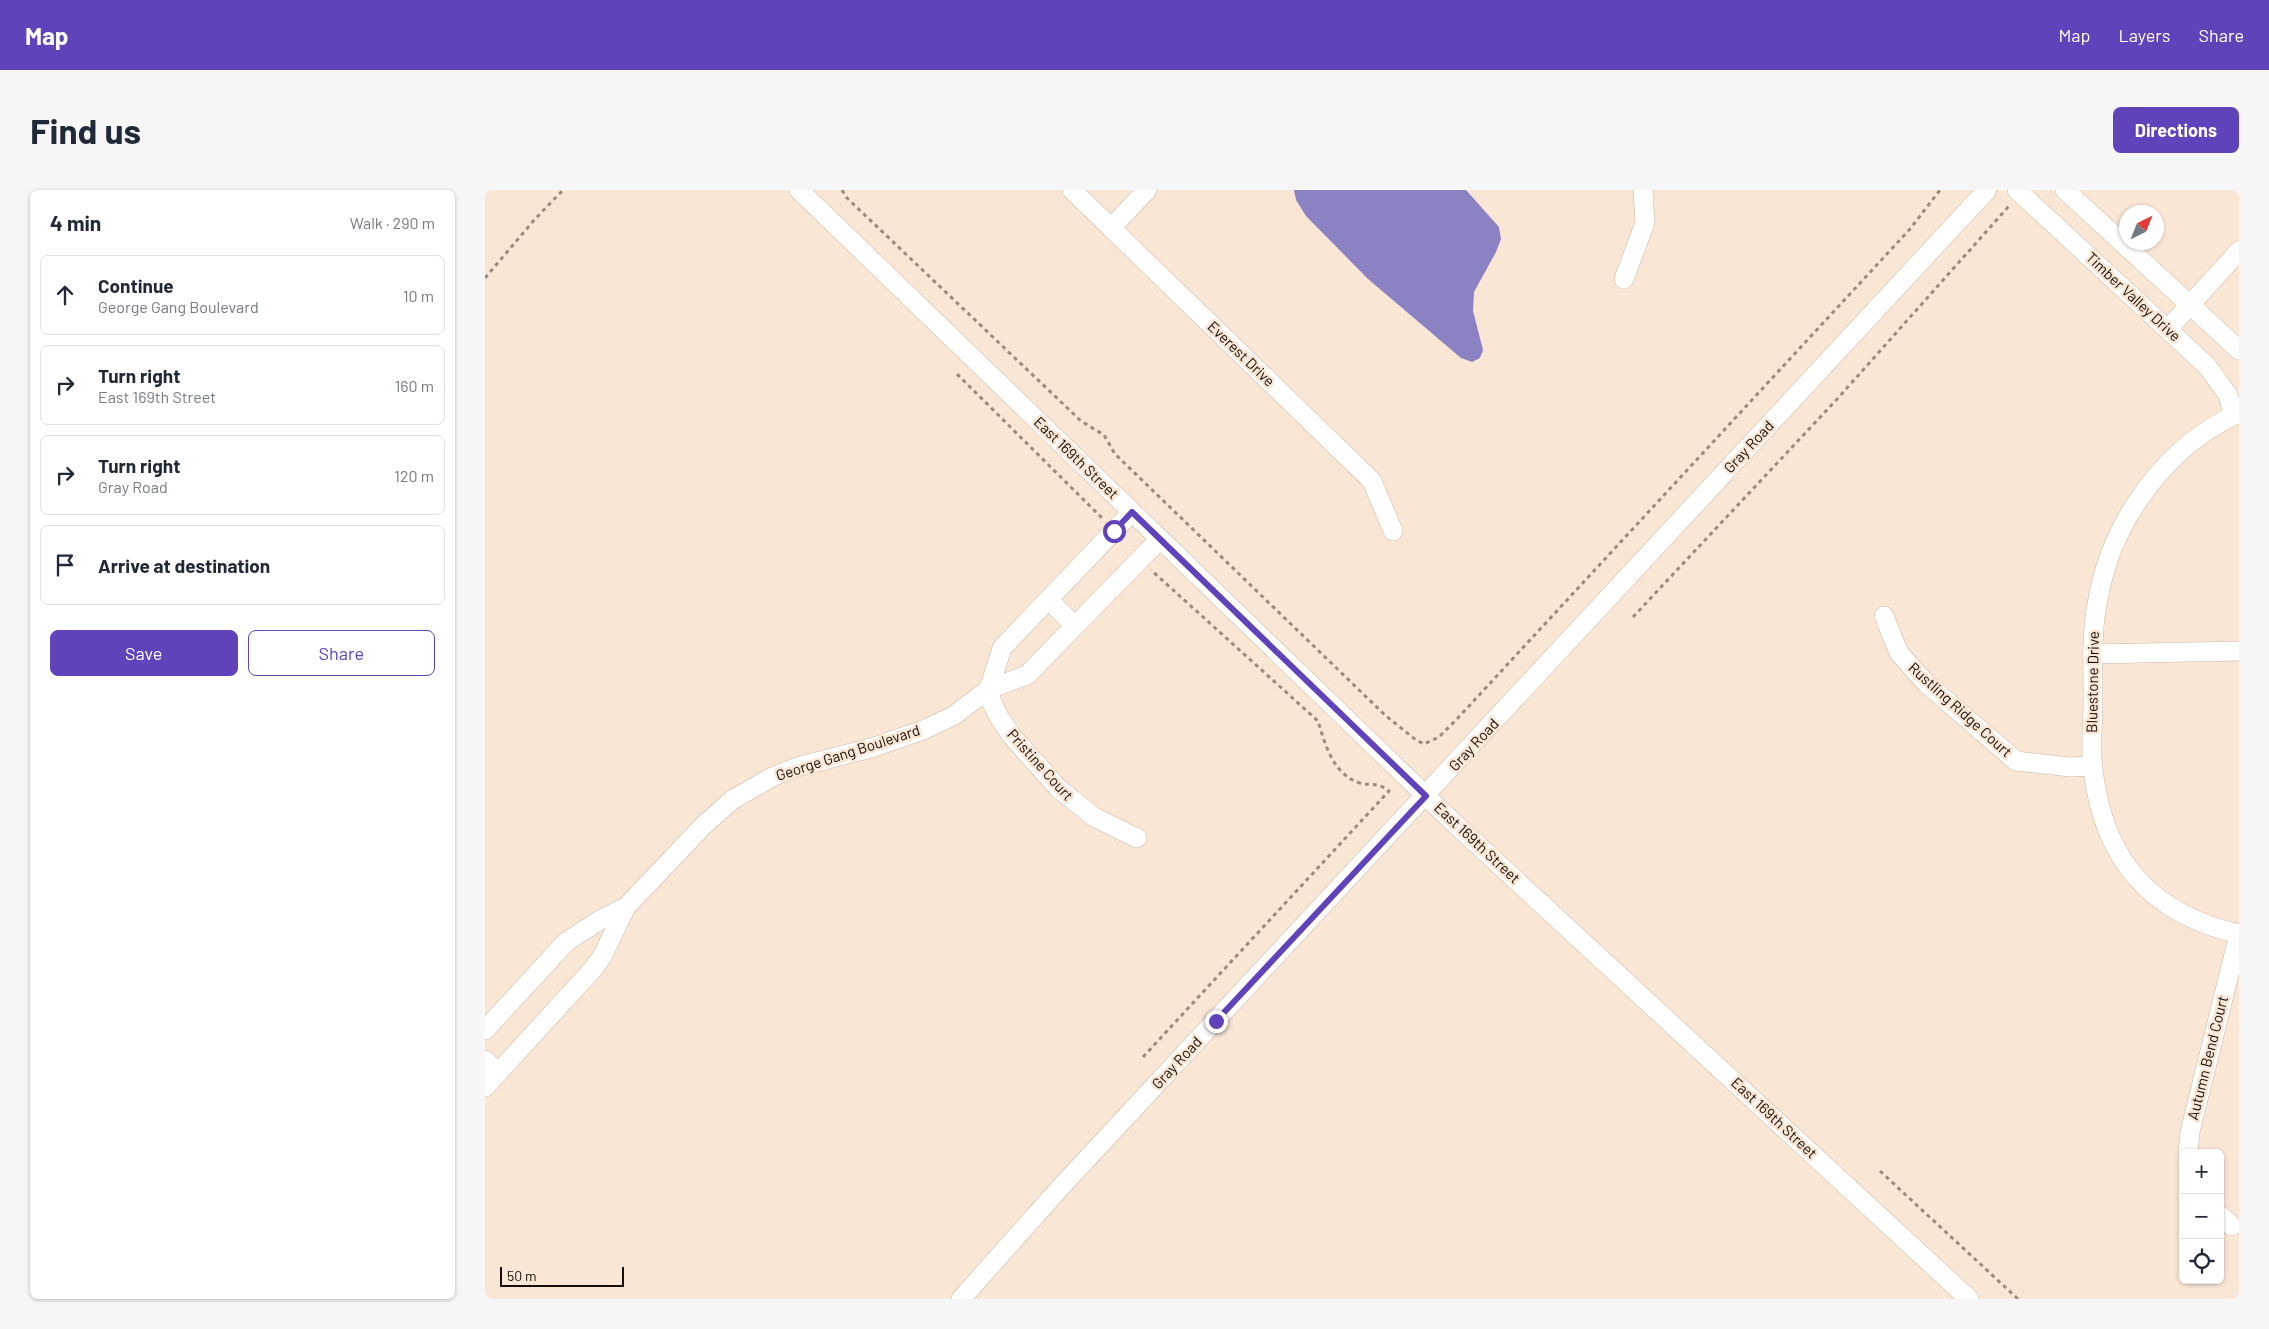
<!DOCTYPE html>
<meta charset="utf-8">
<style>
body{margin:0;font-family:Barlow,sans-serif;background:#f6f6f7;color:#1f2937}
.controls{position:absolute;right:15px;bottom:15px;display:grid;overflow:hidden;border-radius:8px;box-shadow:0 1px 4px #0004}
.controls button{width:45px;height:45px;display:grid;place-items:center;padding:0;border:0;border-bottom:1px solid #e0e1e3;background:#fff;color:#1f2937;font:25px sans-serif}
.compass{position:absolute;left:1634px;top:15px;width:45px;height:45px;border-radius:50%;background:#fff;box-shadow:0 1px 4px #0004;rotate:43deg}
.scale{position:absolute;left:15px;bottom:12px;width:124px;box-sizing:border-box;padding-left:5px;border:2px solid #160f09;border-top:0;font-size:14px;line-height:18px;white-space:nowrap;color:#160f09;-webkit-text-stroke:4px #fae6d5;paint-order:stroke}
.stop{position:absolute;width:15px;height:15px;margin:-11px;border:4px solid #6042bb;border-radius:50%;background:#fff}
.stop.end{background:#6042bb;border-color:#fff;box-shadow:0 1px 5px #0008}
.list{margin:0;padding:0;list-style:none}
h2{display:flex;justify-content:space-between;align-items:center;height:65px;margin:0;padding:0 20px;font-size:21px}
h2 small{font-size:16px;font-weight:400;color:#747a83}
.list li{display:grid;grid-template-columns:32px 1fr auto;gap:15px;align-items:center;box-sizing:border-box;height:80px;margin:0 10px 10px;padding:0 10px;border:1px solid #e0e1e3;border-radius:8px}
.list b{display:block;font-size:19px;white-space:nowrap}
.list p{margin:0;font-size:16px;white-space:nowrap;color:#747a83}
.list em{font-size:16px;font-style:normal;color:#747a83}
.actions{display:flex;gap:10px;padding:15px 20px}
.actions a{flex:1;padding:11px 0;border:1px solid #6042bb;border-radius:8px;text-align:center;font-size:18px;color:#6042bb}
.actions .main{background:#6042bb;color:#fff}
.icon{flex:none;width:28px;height:28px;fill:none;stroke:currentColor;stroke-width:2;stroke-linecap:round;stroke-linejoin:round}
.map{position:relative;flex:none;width:1754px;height:1109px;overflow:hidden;border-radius:8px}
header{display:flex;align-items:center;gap:30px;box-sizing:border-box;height:70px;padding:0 25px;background:#6042bb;color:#fff}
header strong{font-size:24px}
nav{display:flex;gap:28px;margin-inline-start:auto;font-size:18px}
.intro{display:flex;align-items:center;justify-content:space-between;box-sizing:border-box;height:120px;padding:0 30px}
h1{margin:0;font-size:35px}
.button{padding:12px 22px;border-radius:8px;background:#6042bb;color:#fff;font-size:18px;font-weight:700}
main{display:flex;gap:30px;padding:0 30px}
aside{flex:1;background:#fff;border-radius:8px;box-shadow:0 1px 4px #0004}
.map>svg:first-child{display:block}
.water{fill:#8a82c2}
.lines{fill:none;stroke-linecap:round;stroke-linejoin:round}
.minor-casing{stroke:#cab7a6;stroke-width:20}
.path{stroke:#9a8b7f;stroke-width:3;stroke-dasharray:4 4;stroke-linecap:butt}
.minor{stroke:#fff;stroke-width:19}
.route{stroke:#6042bb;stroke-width:6}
.labels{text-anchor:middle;stroke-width:5;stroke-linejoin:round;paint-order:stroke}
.street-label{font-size:15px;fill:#160f09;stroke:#fae6d5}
</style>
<header>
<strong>Map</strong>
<nav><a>Map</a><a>Layers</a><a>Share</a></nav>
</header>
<div class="intro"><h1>Find us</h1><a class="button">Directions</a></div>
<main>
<aside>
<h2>4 min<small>Walk · 290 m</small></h2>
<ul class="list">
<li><svg class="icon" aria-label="ahead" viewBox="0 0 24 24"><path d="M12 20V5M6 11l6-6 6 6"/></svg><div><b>Continue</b><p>George Gang Boulevard</p></div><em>10 m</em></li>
<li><svg class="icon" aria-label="right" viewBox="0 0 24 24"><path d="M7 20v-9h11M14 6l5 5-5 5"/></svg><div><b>Turn right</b><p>East 169th Street</p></div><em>160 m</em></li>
<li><svg class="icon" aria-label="right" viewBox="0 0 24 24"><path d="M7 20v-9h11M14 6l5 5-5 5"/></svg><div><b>Turn right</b><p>Gray Road</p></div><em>120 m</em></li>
<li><svg class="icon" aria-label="arrive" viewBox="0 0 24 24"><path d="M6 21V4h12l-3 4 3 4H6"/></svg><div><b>Arrive at destination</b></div></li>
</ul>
<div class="actions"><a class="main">Save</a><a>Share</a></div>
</aside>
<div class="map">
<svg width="1754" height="1109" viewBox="0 0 1754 1109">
<rect width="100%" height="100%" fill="#fae6d5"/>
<path class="water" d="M 809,0 L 981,0 L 1014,37 L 1016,49 L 1011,62 L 989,102 L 988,121 L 998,160 L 995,168 L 987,172 L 976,168 L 883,89 L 821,26 L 811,10 Z"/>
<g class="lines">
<g class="minor-casing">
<g id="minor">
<path d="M 314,0 L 969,633 L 1484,1109"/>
<path d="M 587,0 L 887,291 L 908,341"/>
<path d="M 1532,0 L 1722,176 L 1743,205 L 1749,225"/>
<path d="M 1580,0 L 1754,160"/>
<path d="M 626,38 L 662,0"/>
<path d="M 1139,89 L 1160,33 L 1158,0"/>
<path d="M 1683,139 L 1754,61"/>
<path d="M 1754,223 C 1681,256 1627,330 1613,409 C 1606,442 1608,477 1608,511 C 1608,533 1605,557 1608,579 C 1618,669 1665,724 1754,744"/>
<path d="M 647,322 L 517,458 L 504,499 L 507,513 L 514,527 L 526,545 L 574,599 L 609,627 L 652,648"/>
<path d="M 564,410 L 589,435"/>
<path d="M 1399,426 L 1414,463 L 1441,493 L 1531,571 L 1586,577 L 1608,576"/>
<path d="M 1608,464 L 1754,461"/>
<path d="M 0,840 L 81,752 L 115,730 L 141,717"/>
<path d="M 0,870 L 13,883"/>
<path d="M 0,897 L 109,778 L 118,765 L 141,717 L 218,636 L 247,610 L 287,587 L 312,577 L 386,558 L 438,540 L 468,526 L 504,499 L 542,485 L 675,349"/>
<path d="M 1703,963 L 1705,942 L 1754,744"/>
<path d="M 1735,1025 L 1747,1036"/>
<path d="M 476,1109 L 574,999 L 1502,0"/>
</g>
</g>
<g class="path">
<path d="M 357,0 L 362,8 L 596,231 L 619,245 L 630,264 L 901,526 L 931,550 L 939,554 L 954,547 L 972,529 L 1425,39 L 1455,0"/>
<path d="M 0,88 L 50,29 L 78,0"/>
<path d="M 472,184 L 617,328"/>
<path d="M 1148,427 L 1354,207 L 1524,16"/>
<path d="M 658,867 L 904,601 C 892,592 888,596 875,593 C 848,585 840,554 833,531 L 666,380"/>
<path d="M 1395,981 L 1533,1109"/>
</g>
<use href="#minor" class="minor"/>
</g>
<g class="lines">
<path class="route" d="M 629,341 L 647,322 L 941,606 L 731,831"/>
</g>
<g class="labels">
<g class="street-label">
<text transform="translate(1648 107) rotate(43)" y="5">Timber Valley Drive</text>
<text transform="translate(756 164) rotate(44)" y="5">Everest Drive</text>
<text transform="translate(1264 257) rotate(-47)" y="5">Gray Road</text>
<text transform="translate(591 268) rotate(44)" y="5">East 169th Street</text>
<text transform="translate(1608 492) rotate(-89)" y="5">Bluestone Drive</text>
<text transform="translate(1475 520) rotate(42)" y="5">Rustling Ridge Court</text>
<text transform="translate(989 555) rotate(-47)" y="5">Gray Road</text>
<text transform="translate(363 563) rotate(-18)" y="5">George Gang Boulevard</text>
<text transform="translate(555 575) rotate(48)" y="5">Pristine Court</text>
<text transform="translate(992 653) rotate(43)" y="5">East 169th Street</text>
<text transform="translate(1723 868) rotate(-76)" y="5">Autumn Bend Court</text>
<text transform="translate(692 873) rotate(-47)" y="5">Gray Road</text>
<text transform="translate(1289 928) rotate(43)" y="5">East 169th Street</text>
</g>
</g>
</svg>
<div class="controls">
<button>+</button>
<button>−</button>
<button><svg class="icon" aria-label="locate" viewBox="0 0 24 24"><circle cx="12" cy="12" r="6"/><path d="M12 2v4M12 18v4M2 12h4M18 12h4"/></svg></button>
</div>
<svg class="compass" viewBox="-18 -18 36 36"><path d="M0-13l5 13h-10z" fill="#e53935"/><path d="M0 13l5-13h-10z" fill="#747a83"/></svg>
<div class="scale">50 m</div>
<div class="stop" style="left:629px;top:341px"></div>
<div class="stop end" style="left:731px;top:831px"></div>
</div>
</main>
